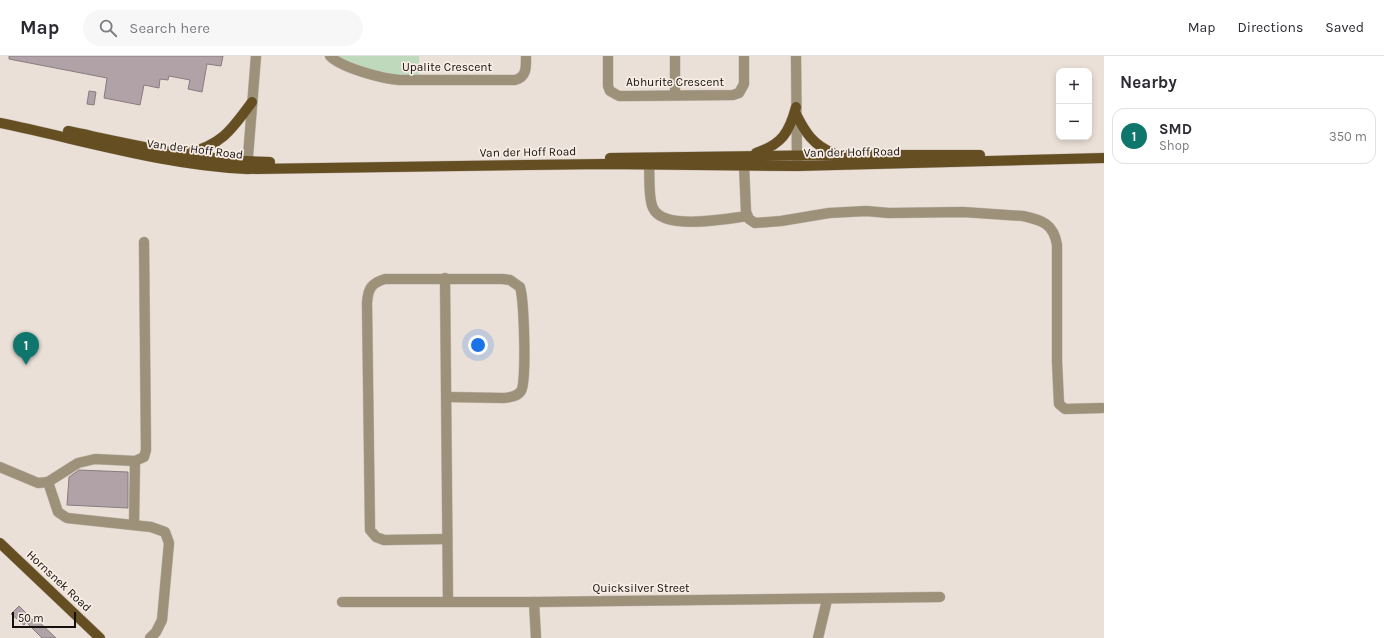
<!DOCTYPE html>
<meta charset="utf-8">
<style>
body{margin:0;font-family:Karla,sans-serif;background:#f7f7f7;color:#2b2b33}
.controls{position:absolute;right:12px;top:12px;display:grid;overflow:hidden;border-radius:8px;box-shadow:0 2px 6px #0003}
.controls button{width:36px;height:36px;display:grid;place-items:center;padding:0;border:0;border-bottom:1px solid #e1e1e2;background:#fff;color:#2b2b33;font:20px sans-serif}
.scale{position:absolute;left:12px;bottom:10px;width:64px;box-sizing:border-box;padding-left:4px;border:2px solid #13100d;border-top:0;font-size:11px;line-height:14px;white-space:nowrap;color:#13100d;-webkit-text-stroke:3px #f8ede4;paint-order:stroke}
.you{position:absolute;left:478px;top:289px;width:14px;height:14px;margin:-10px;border:3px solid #fff;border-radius:50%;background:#1a73e8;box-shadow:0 0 0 6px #1a73e833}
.badge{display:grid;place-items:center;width:26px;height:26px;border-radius:50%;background:#0f766e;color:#fff;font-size:13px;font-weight:700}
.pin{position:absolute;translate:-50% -33px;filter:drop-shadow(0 1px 2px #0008)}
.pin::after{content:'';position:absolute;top:21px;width:14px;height:12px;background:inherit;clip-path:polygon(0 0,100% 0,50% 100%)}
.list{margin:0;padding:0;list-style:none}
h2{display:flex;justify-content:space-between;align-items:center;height:52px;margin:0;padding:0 16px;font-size:17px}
h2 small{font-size:13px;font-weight:400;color:#7c7c81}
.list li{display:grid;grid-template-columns:26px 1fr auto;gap:12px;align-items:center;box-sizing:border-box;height:56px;margin:0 8px 8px;padding:0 8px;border:1px solid #e1e1e2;border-radius:12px}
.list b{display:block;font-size:15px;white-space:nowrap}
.list p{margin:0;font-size:13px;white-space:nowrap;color:#7c7c81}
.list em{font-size:13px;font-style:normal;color:#7c7c81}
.icon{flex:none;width:22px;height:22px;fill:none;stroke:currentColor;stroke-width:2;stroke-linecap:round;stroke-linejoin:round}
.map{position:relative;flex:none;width:1104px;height:582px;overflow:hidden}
header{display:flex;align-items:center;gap:24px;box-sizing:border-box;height:56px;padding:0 20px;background:#fff;border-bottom:1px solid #e1e1e2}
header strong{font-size:19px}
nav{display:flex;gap:22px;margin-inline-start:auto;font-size:14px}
.search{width:280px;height:36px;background:#f7f7f7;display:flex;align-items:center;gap:10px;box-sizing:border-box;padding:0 14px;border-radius:22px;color:#7c7c81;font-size:15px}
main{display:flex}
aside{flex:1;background:#fff}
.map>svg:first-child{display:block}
.green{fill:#bed9bc}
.building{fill:#b0a2a6;stroke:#897c80}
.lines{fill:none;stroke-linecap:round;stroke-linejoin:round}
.minor-casing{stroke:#c4bbb3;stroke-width:11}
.major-casing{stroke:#c4bbb3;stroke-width:11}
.minor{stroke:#9d917a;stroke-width:10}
.major{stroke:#644e22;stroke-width:10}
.labels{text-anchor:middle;stroke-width:3.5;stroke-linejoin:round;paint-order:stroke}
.street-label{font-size:12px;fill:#13100d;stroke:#f8ede4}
</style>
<header>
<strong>Map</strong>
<div class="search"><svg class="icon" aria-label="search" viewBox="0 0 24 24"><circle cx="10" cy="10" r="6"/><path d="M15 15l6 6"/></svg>Search here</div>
<nav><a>Map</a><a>Directions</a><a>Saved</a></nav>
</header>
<main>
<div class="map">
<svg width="1104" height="582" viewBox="0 0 1104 582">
<rect width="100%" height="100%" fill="#ebe0d7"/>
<path class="green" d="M 335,0 L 419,0 L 420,21 C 388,23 363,14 335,0 Z"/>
<g class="building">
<path d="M 9,0 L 223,0 L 221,10 L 207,8 L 202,36 L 188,33 L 190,24 L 169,20 L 168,24 L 160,23 L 159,32 L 144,29 L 140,49 L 104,42 L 107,22 L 9,3 Z"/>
<path d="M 89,35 L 96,36 L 94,49 L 87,48 Z"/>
<path d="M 79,414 L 128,416 L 128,452 L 67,449 L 69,421 Z"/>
<path d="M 19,550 L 34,565 L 36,563 L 56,582 L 42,582 L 26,566 L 24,569 L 11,558 Z"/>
</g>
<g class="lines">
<g class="minor-casing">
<g id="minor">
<path d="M 330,0 C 342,12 383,23 400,24 L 515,24 C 527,21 526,11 526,0"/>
<path d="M 608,0 L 608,30 L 610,35 L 619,40 L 629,40 L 733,39 L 739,37 L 744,28 L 744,0"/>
<path d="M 675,0 L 675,39"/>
<path d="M 796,0 L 797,108"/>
<path d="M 649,109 C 650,120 648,142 653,152 C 663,175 727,163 747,160"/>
<path d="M 744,109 L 746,156 L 749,163 L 755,167 L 781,165 L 829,157 L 866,155 L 889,157 L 963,156 L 1023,160 C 1042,164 1054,168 1057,189 L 1057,305 L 1059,348 L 1065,353 L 1102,352"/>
<path d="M 247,113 L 256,0"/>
<path d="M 445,222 L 448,545"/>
<path d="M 0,411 L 38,427 L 48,426 L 78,407 L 95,403 L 135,405 L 144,401 L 146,394 L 144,186"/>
<path d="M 48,426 L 58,456 L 67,462 L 151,471 L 165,476 L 169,487 L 162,564 L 156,576 L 150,582"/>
<path d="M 134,469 L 135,405"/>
<path d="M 447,483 L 384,484 L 376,481 L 370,474 L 367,247 C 368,233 371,227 385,223 L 503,223 L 510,224 L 520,231 C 524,244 527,327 521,335 C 517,341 510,341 504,342 L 447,341"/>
<path d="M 342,546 L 534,546 L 940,541"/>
<path d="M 534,546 L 536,582"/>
<path d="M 818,582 L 827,544"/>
</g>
</g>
<g class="major-casing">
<g id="major">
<path d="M 796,58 C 805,76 813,89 833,97"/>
<path d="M 0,67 C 83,84 163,109 247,113 L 604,108 L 797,110 L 1104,102"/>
<path d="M 68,75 C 135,89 201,105 270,106"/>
<path d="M 188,97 C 222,89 232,73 252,46"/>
<path d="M 756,97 C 782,88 789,77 796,51"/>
<path d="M 610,102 L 838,99 L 980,99"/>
<path d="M 0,487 L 100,582"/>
</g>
</g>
<use href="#minor" class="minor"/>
<use href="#major" class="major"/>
</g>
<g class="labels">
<g class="street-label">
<text x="447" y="15">Upalite Crescent</text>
<text x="675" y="30">Abhurite Crescent</text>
<text transform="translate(195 93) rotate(7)" y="4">Van der Hoff Road</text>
<text transform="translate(528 96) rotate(-1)" y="4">Van der Hoff Road</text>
<text transform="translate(852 96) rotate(-1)" y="4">Van der Hoff Road</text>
<text transform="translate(59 525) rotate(43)" y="4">Hornsnek Road</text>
<text x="641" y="536">Quicksilver Street</text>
</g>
</g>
</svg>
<div class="controls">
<button>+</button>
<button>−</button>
</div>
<div class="scale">50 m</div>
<div class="you"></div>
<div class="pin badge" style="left:26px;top:309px">1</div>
</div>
<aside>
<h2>Nearby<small></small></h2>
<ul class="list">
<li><span class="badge">1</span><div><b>SMD</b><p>Shop</p></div><em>350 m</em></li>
</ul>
</aside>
</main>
